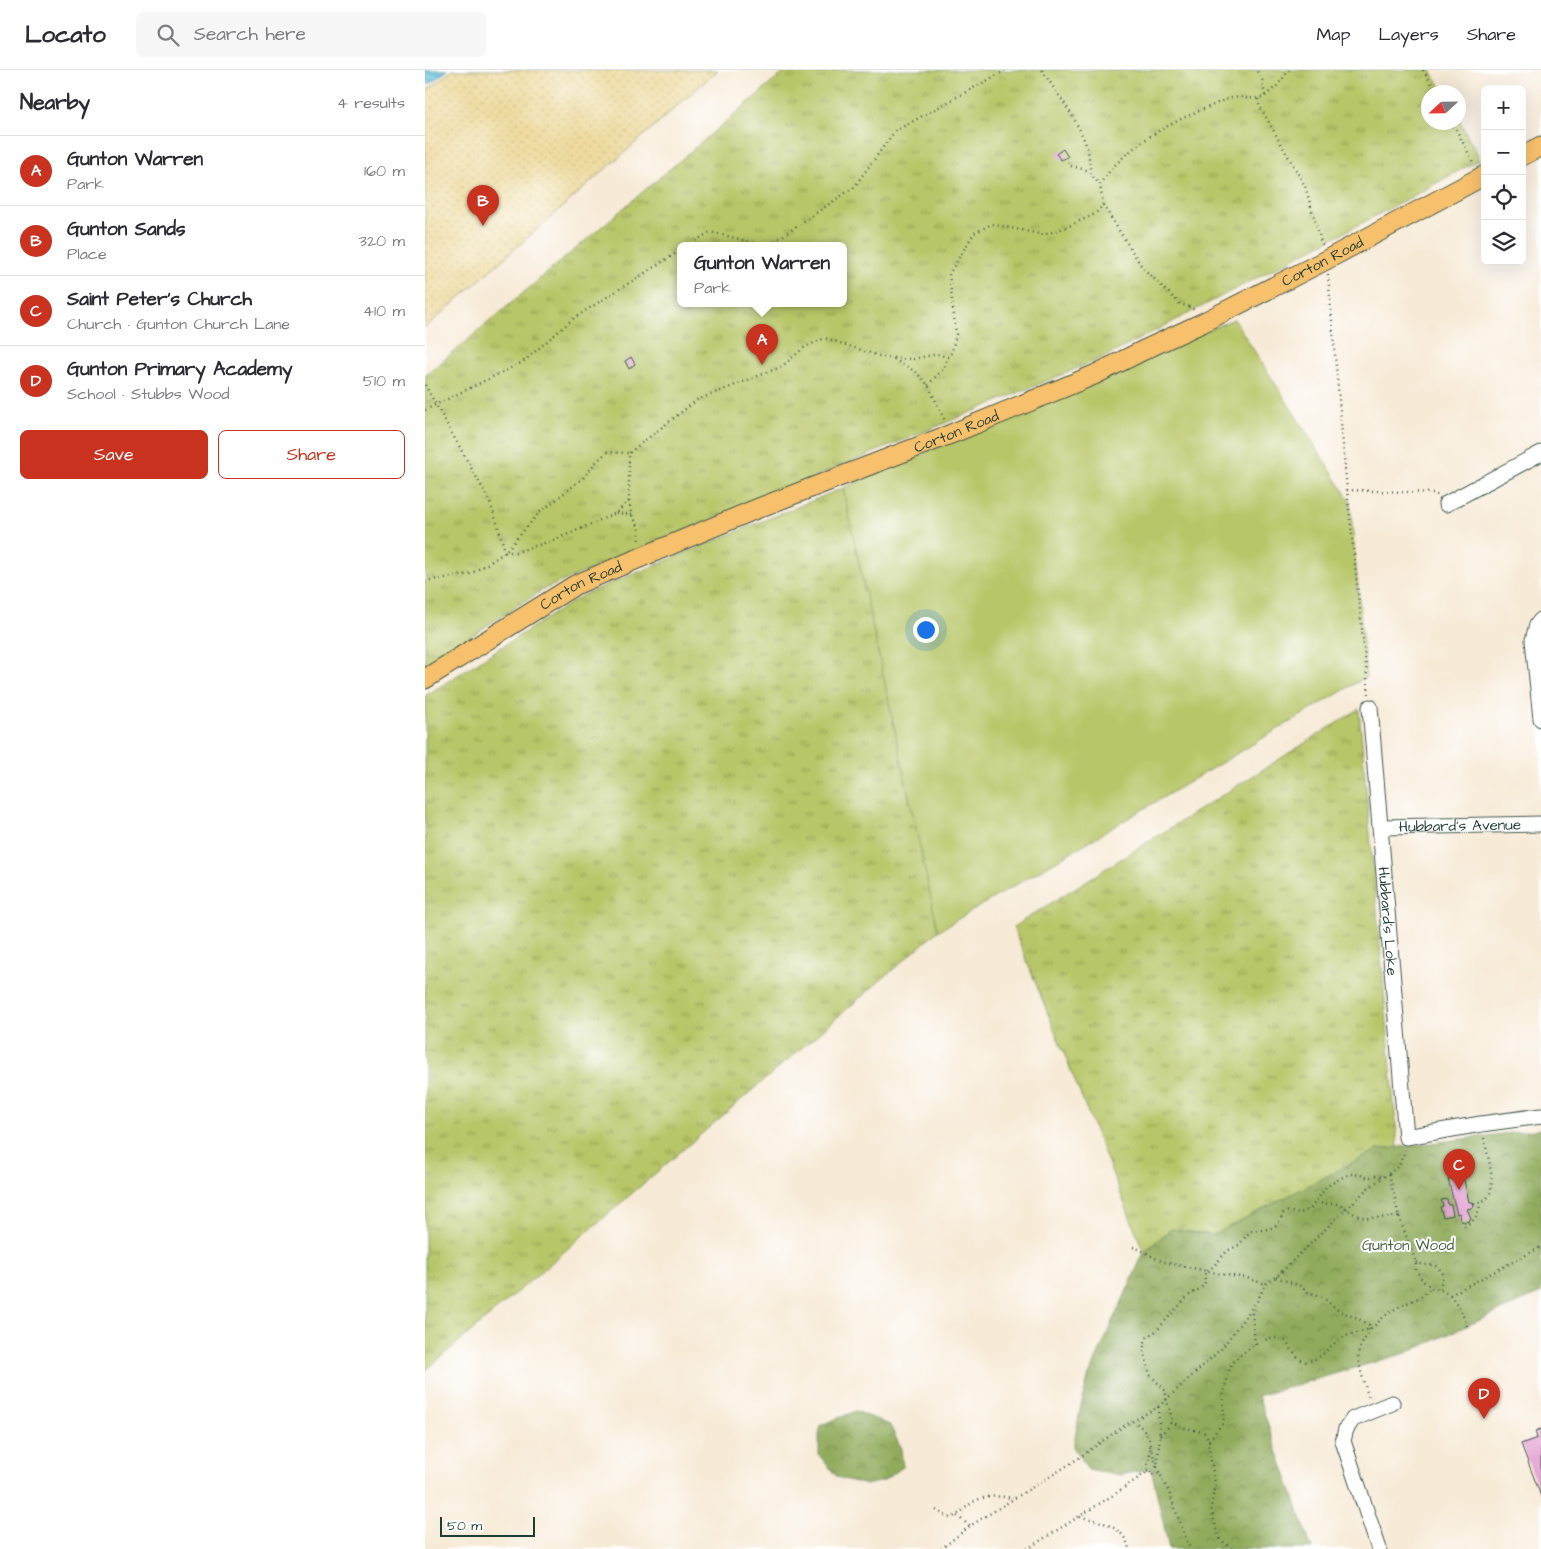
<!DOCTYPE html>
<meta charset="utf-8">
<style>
body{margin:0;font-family:"Architects Daughter",sans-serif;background:#f7f7f7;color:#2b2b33}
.controls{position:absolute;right:15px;top:15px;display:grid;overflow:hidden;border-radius:8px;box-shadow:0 5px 20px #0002}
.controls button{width:45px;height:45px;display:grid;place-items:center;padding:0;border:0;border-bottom:1px solid #e1e1e2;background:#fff;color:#2b2b33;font:25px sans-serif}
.compass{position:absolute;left:996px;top:15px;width:45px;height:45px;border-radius:50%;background:#fff;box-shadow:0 5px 20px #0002;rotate:248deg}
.scale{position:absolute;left:15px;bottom:12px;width:95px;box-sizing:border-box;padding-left:5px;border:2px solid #1f3d34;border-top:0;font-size:14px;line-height:18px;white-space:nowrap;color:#1f3d34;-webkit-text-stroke:4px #fff;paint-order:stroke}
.you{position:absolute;left:500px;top:559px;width:18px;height:18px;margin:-12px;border:4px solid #fff;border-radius:50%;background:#1a73e8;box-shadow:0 0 0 8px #1a73e833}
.badge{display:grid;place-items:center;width:32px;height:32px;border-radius:50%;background:#c8321e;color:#fff;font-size:16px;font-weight:700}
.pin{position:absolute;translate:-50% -41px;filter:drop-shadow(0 1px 2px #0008)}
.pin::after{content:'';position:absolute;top:26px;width:18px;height:15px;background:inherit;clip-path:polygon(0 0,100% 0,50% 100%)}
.popup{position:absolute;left:252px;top:172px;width:170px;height:65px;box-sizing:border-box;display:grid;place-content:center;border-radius:8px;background:#fff;filter:drop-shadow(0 1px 4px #0005);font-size:16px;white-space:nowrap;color:#7c7c81}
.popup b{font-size:19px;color:#2b2b33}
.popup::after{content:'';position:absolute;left:50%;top:100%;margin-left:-10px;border:10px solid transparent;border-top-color:#fff}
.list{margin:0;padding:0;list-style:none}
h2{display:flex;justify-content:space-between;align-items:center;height:65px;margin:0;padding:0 20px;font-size:21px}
h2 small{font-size:16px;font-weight:400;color:#7c7c81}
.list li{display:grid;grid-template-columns:32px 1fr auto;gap:15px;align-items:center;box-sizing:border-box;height:70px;padding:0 20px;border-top:1px solid #e1e1e2}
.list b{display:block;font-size:19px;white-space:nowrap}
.list p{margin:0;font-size:16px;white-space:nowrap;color:#7c7c81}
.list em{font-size:16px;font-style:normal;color:#7c7c81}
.actions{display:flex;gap:10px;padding:15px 20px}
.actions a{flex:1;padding:11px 0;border:1px solid #c8321e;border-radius:8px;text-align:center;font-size:18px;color:#c8321e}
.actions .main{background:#c8321e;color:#fff}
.icon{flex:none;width:28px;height:28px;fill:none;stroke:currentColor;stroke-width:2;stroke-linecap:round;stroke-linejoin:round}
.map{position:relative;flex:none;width:1116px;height:1479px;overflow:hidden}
header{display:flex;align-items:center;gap:30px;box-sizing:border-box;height:70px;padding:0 25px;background:#fff;border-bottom:1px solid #e1e1e2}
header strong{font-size:24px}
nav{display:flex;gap:28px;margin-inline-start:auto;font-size:18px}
.search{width:350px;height:45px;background:#f7f7f7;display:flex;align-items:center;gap:12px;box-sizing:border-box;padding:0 18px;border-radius:8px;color:#7c7c81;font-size:19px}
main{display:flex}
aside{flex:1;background:#fff}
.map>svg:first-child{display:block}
.grass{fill:url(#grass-tufts);stroke:#6b824e;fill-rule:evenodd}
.forest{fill:url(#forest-crowns);stroke:#587448}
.sand{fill:url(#sand-dots);stroke:#868c69}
.park{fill:#b7c668;stroke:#6b824e}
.water{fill:url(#water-rules);stroke:#3e7f88}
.building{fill:#e29dd0}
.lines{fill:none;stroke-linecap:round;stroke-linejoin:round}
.minor-casing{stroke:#3f574c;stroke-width:17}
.major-casing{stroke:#3f574c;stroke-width:21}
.path{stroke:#3f574c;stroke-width:2.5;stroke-dasharray:1 4;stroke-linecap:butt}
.minor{stroke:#fff;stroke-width:15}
.major{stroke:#f7c06c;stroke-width:19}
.labels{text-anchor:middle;stroke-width:4;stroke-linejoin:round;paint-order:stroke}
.street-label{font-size:15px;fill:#1f3d34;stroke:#fff}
.park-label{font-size:15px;fill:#455f41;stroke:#fff}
</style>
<header>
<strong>Locato</strong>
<div class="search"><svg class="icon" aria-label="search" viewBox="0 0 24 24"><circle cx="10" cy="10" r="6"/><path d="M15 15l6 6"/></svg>Search here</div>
<nav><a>Map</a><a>Layers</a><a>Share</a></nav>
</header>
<main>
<aside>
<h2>Nearby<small>4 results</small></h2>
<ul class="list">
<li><span class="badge">A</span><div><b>Gunton Warren</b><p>Park</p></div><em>160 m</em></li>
<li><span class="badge">B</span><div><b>Gunton Sands</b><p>Place</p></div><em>320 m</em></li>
<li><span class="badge">C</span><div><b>Saint Peter's Church</b><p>Church · Gunton Church Lane</p></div><em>410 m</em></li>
<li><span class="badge">D</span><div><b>Gunton Primary Academy</b><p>School · Stubbs Wood</p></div><em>510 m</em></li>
</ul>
<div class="actions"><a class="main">Save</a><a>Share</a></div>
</aside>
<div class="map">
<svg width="1116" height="1479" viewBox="0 0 1116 1479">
<defs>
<pattern id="grass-tufts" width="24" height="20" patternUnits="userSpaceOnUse" patternTransform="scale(1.25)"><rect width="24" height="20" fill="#b7c668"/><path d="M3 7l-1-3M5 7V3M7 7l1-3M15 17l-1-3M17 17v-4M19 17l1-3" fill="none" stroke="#94a256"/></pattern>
<pattern id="forest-crowns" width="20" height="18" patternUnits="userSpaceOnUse" patternTransform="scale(1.25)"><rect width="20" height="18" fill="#91ab5c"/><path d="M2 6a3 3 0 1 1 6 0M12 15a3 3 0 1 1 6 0" fill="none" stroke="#768c4d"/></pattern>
<pattern id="sand-dots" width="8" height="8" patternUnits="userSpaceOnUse" patternTransform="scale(1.25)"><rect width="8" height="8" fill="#eeda9e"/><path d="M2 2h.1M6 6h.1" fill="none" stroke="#ccbc89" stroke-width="1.8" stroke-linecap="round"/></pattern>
<pattern id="water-rules" width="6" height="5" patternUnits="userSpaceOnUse" patternTransform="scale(1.25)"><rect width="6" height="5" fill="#5ec1dc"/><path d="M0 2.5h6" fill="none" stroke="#4d9eb3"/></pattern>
</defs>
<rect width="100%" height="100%" fill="#fff"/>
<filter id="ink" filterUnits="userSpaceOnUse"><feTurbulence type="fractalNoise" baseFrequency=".02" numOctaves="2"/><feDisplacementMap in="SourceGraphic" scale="10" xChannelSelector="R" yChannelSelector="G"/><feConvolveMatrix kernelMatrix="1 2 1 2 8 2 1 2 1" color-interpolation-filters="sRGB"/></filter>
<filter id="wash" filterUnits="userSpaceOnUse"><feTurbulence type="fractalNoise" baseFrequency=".0096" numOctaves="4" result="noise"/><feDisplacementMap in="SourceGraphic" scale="20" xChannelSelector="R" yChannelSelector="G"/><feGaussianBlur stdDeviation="1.12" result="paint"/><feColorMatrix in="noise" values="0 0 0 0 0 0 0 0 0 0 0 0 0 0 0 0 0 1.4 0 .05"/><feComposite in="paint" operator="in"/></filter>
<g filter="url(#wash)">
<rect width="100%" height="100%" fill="#f7ead6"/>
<g class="grass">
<path d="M 362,0 L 1006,0 L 1019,22 L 1004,22 L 1004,52 L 1034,52 L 1034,49 L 1055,89 L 977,132 L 682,286 L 119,519 L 0,596 L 0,306 ZM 256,176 L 418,176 L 418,234 L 256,234 Z"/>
<path d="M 418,418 L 513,861 L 0,1301 L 0,626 L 158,525 Z"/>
<path d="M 934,639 L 973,1078 L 952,1080 L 788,1165 L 746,1159 L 719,1182 L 588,857 Z"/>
</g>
<g class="forest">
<path d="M 1116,1059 L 1116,1223 L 981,1283 L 833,1326 L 887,1479 L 744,1479 L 726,1398 L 696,1405 L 663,1399 L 648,1377 L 656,1335 L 664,1305 L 719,1182 L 746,1159 L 788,1165 L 952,1080 Z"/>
<path d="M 431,1341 L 465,1355 L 476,1379 L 478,1397 L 458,1411 L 441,1415 L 412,1407 L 394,1385 L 394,1364 L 396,1355 Z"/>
</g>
<path class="sand" d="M 28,0 L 293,0 L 0,258 L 0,22 Z"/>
<path class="park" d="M 809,249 L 925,431 L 941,607 L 513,861 L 418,418 Z"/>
<path class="water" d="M 0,0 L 23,0 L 0,17 Z"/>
<g id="blocks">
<g class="building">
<path d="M 638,79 L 643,87 L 636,90 L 631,84 Z"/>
<path d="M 206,287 L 210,294 L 204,299 L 200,291 Z"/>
<path d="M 1038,1106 L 1044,1132 L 1048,1132 L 1049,1137 L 1042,1139 L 1046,1148 L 1044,1151 L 1040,1152 L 1036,1151 L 1034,1147 L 1036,1143 L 1032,1144 L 1023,1109 Z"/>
<path d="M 1022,1129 L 1023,1135 L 1026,1135 L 1028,1145 L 1018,1147 L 1015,1137 L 1018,1136 L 1016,1130 Z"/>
<path d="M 1116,1359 L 1116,1426 L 1096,1374 L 1112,1368 L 1110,1361 Z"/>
</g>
</g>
</g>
<g filter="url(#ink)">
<use href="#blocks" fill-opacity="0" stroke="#3f574c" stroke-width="1"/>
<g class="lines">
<g class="minor-casing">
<g id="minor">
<path d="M 1021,434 L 1116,383"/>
<path d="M 1116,550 L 1112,555 L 1108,570 L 1116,649"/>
<path id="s1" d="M 945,637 L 981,1067 L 1056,1054 L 1116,1046"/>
<path id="s2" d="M 955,757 L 1116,754"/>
<path d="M 954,1479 L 918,1371 L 921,1359 L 928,1349 L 967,1333"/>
</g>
</g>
<g class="major-casing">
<g id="major">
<path d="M 1097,86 L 1116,76"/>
<path id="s3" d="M 0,609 L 150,515 L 336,437 L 526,364 L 669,305 L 721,279 L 777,253 L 901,190 L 1060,105"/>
</g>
</g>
<g class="path">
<path d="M 617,0 C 632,24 652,48 661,75 C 667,90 661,104 675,114"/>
<path d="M 998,0 L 1006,13 L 1009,22"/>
<path d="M 840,26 L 853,15 L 864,0"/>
<path d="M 833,29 L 834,35 L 880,116 L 897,175"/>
<path d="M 1024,52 L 1031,59 L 1049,94"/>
<path d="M 643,92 L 646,96 L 665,101"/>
<path d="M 678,135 L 717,197 L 755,234 L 765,237 L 769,240"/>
<path d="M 262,176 L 285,162 L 343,176 L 429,117 L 470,61 L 581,0"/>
<path d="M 903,205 L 922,420 L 944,625"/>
<path d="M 469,289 L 491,302 L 503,315 L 520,351"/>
<path d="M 0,315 L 63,428 L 73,455 L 80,482"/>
<path d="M 503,315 L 518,299 L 523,287"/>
<path d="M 0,340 L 98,292 L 149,248 L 256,180"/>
<path d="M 922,420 L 1009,423 L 1013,426"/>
<path d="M 204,431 L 207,445 L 214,457 L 214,472"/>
<path d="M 191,443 L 207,445"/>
<path d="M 80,482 L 91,482 L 132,469 L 191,443 L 204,431 L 204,383 L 272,330 L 356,297 L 380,277 L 400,268 L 457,287 L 488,289 L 512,284 L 523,287 L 527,282 L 531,264 L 524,204 L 549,163 L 567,154 L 619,165 L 644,156 L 670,144 L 678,135 L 675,114 C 700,77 740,55 781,38 C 789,35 798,30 806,28 C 818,26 829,31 840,26 L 837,8 L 831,0"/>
<path d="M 0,511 L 45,504 L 67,491 L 80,482 L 114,443 L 158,408 L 172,391 L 182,382 L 204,383"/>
<path d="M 891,1133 L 914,1134 L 931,1145 L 941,1148 L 974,1147 L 964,1103"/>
<path d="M 1049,1134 C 1055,1132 1062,1131 1065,1123 C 1070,1108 1062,1083 1059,1068"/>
<path d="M 974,1147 L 991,1192 L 991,1200 L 998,1211 L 1007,1218 L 1015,1219 L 1025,1225 L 1035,1238 L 1042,1256"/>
<path d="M 1039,1156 C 1051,1151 1053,1144 1056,1132"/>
<path d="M 708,1177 C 719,1180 728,1188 739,1192 L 801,1205 L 822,1208 L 840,1214"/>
<path d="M 991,1192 C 1003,1199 1009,1189 1018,1204 L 1015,1219"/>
<path d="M 851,1207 L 875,1216 L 883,1222 L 896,1226 L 914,1241 L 932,1248 L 944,1255 C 946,1265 936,1271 934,1281 C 932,1293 940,1316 944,1328"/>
<path d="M 1025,1225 L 1116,1177"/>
<path d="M 830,1274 L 827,1244 L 831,1236"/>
<path d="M 733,1337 L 735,1365 L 732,1398 L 743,1420 L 765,1479"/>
<path d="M 746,1351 C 759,1360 766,1358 780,1363 L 784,1370 L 783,1373 L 790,1413 L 786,1438 L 792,1462 L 795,1469 L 807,1479"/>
<path d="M 735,1365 C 757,1347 740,1341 741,1321 L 725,1305 L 719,1281 L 719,1274 L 723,1266 L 731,1261 L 763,1226 L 776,1218 L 781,1211 L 779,1207 L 781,1201 L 788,1197 L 802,1181 L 814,1175 L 825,1161 C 840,1159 854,1161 857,1144 L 861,1141 L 874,1144 L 886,1138 L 902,1116 L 920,1106 L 926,1104 L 936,1105 L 943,1108 L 952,1105 L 957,1107"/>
<path d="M 784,1370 L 797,1354 L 799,1348 L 798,1325 L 806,1293 L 819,1282 L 830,1274 L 845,1268 L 853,1268 L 860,1271 L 873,1288 L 880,1292 C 900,1288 899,1280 914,1270 C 924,1263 936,1263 946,1258 C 952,1255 955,1249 961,1245 C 970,1238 980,1234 991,1229 C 997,1227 1001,1221 1007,1218"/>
<path d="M 725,1376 L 732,1397"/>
<path d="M 722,1402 L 725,1400 L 726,1405 L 735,1403"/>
<path d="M 511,1440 L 525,1448 C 535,1445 540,1437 548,1432 C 560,1425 575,1426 588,1428"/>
<path d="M 532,1446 L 545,1456"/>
<path d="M 655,1447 C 674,1450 700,1457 704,1479"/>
<path d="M 516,1479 L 545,1456 L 645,1394 L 699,1356 L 733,1337 L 796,1279 L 833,1230 L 840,1214 L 851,1207 L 943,1118 L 974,1096 L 980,1080"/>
<path d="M 602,1479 L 690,1424 L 722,1402 C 726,1378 730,1367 709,1351"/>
</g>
<use href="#minor" class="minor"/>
<use href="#major" class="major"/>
</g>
</g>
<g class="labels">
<g class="street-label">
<text dy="5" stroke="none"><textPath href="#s3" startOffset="992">Corton Road</textPath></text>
<text dy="5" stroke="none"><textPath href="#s3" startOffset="588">Corton Road</textPath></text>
<text dy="5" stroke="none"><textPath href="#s3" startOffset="182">Corton Road</textPath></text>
<text dy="5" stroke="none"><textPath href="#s2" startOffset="80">Hubbard's Avenue</textPath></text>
<text dy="5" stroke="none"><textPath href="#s1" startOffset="215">Hubbard's Loke</textPath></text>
</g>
<g class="park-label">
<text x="983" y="1180">Gunton Wood</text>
</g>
</g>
</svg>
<div class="controls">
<button>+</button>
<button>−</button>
<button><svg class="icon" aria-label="locate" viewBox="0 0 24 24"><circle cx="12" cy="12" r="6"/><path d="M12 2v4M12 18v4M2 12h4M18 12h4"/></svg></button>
<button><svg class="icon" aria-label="layers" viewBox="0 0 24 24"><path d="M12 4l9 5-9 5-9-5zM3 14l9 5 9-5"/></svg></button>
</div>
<svg class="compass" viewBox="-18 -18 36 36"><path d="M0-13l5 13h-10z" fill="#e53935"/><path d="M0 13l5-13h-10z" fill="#7c7c81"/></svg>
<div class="scale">50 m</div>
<div class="you"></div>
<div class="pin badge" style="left:337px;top:295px">A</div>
<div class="popup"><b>Gunton Warren</b>Park</div>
<div class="pin badge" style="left:58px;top:156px">B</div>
<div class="pin badge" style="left:1034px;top:1120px">C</div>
<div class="pin badge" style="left:1059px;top:1349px">D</div>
</div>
</main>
